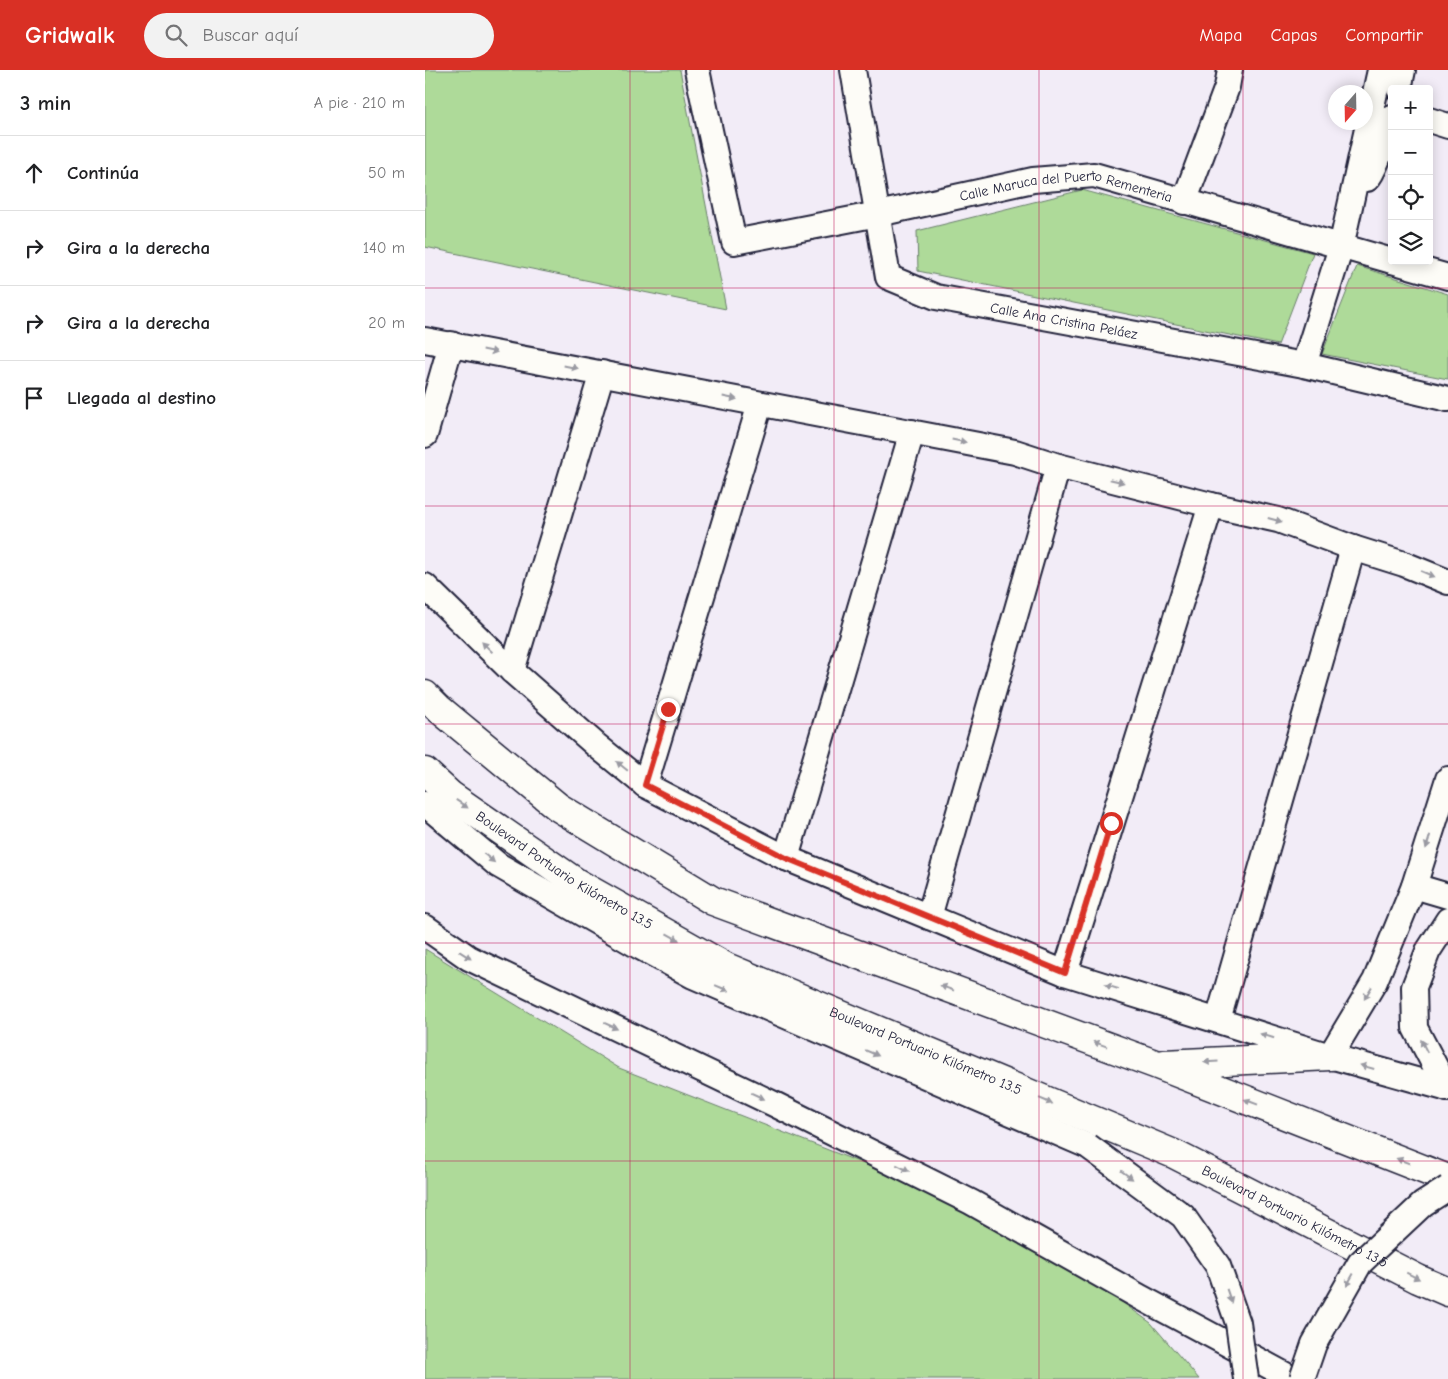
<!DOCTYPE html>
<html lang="es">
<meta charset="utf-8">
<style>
body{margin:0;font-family:"Comic Neue",sans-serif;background:#f2f2f2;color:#202124}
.controls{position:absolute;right:15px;top:15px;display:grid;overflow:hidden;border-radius:5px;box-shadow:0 2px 12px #0003}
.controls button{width:45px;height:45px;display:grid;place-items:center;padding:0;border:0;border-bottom:1px solid #e0e0e0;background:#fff;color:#202124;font:25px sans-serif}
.compass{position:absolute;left:903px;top:15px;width:45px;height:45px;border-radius:50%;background:#fff;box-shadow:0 2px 12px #0003;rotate:200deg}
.stop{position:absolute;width:15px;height:15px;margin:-11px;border:4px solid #d93025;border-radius:50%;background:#fff}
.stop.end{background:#d93025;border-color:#fff;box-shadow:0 1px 5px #0008}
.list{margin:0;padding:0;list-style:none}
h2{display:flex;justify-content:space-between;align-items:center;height:65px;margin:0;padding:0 20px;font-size:21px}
h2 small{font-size:16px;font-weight:400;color:#757577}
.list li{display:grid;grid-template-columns:32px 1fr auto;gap:15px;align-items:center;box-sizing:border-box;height:75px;padding:0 20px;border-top:1px solid #e0e0e0}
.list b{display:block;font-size:19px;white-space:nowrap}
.list em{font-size:16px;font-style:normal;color:#757577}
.icon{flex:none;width:28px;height:28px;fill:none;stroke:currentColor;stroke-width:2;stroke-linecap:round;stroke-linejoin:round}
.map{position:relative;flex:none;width:1023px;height:1309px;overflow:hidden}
header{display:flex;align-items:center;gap:30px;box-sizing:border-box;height:70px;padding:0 25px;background:#d93025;color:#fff}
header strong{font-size:24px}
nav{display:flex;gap:28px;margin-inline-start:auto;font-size:18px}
.search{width:350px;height:45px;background:#f2f2f2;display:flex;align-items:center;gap:12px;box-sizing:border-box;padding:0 18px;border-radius:28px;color:#757577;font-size:19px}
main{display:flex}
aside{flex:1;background:#fff}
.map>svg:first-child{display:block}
.green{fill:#aeda99;stroke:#687e6a}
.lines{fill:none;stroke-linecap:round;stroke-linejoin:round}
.minor-casing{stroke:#22223b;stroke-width:28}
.highway-casing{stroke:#22223b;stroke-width:31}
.minor{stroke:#fdfcf7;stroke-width:24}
.highway{stroke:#fdfcf7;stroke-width:28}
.minor-bridge-casing{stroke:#22223b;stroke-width:28;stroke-linecap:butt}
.minor-bridge{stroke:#fdfcf7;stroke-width:24}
.oneway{fill:#9a9aa2}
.route{stroke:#d93025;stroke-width:6}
.grid{fill:none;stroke:#c2185b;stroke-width:1;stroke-opacity:0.55}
.labels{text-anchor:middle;stroke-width:5;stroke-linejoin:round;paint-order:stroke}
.street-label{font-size:14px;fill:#22223b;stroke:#fdfcf7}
</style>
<header>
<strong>Gridwalk</strong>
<div class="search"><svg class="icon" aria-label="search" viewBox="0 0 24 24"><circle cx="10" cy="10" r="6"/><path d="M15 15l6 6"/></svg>Buscar aquí</div>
<nav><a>Mapa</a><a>Capas</a><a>Compartir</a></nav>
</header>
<main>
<aside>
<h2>3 min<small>A pie · 210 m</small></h2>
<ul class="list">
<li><svg class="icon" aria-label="ahead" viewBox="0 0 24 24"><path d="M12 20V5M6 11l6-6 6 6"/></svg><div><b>Continúa</b></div><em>50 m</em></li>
<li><svg class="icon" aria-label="right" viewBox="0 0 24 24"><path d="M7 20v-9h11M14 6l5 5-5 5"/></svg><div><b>Gira a la derecha</b></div><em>140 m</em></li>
<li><svg class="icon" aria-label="right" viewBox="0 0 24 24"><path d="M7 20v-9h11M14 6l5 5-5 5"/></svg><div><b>Gira a la derecha</b></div><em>20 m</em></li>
<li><svg class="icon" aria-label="arrive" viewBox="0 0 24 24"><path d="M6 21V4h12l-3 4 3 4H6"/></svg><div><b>Llegada al destino</b></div></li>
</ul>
</aside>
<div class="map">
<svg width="1023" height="1309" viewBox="0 0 1023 1309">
<rect width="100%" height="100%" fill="#f2ecf7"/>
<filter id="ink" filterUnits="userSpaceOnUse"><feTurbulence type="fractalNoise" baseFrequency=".02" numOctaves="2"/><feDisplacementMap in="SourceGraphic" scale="10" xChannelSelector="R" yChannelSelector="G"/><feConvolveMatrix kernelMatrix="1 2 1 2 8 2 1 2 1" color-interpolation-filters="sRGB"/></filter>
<g filter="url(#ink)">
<g class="green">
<path d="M 0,0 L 255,0 L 301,239 L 0,177 Z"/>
<path d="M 657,120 L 888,183 L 853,275 L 493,201 L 492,161 Z"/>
<path d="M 932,196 L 1023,224 L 1023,309 L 897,284 Z"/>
<path d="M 0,879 L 194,998 L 485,1112 L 634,1187 L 726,1253 L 774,1309 L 0,1309 Z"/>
</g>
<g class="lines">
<g class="minor-casing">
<g id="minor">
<path id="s1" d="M 272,0 L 309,172 L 453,144 L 608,110 L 669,105 L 967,191"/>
<path id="s2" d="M 428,0 L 463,207 L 511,227 L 879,295 L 1023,329"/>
<path d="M 974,19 L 978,0"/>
<path d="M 1004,50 L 1023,56"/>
<path d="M 942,109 C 951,101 962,61 967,47"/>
<path d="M 759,132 L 802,17 L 805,0"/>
<path d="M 967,191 L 1023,207"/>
<path d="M 0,270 L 590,382 L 633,396 L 786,435 L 853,450 L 928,478 L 979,494 L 1023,512"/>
<path d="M 879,295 L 916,177 L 955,0"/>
<path d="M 0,365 L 26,274"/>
<path d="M 0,516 L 87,601 L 171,675 L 220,715 L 361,788 L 640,903 L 905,986 L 1023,1019"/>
<path d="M 87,601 L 177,303"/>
<path d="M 220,715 L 335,334"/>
<path d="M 0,734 L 73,795 L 215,877 L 268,906 L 663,1076"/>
<path d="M 361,788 L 487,362"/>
<path d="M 989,816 L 1023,826"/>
<path d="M 504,847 L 633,396"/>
<path d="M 0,857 L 44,888 L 351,1035 L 546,1132 L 715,1227 L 868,1309"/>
<path d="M 640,903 L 786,435"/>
<path d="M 793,950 L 928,478"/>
<path d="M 905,986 L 950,911 L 989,816 L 1023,709"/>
<path d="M 1022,1019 L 990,958 L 989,917 L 1003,881 L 1023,850"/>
</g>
</g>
<g class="highway-casing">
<g id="highway">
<path d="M 0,625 L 13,638 L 133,737 L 288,831 L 730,994 L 1023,1109"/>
<path id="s3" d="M 0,702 L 25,725 L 152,813 L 301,897 L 749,1084 L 993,1209 L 1023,1222"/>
<path d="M 739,994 L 905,986"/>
</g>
</g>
<use href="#minor" class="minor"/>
<use href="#highway" class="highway"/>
<g class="minor-bridge-casing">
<g id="minor-bridge">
<path d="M 663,1076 L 758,1146 L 793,1196 L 813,1253 L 821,1309"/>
<path d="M 877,1309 L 889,1274 L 935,1193 L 998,1134 L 1023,1118"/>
</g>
</g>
<use href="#minor-bridge" class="minor-bridge"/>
</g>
<defs><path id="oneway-solid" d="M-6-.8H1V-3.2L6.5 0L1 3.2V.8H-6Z" transform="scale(1.25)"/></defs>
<g class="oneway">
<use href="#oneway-solid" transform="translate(65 281) rotate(11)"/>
<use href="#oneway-solid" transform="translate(146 297) rotate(11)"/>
<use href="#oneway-solid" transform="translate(305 328) rotate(11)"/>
<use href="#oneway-solid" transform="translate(534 371) rotate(11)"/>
<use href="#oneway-solid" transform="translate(692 411) rotate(14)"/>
<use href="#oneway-solid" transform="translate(850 450) rotate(15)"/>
<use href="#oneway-solid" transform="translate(1003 504) rotate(22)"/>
<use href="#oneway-solid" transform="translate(62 577) rotate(-136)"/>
<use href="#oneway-solid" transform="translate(197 696) rotate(-141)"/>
<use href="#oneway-solid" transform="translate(37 734) rotate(34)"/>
<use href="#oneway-solid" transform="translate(1003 772) rotate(107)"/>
<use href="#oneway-solid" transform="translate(64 788) rotate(40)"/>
<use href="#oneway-solid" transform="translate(248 867) rotate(29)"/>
<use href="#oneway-solid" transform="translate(40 885) rotate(33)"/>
<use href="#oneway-solid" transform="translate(687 917) rotate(-163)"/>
<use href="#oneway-solid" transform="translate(297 918) rotate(23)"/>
<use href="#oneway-solid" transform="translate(522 918) rotate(-160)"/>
<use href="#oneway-solid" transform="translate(943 923) rotate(121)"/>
<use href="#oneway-solid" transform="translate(186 956) rotate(25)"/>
<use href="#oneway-solid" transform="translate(842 966) rotate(-162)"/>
<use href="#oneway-solid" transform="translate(675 974) rotate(-160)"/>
<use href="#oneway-solid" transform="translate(999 976) rotate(-117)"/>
<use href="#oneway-solid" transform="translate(447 983) rotate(23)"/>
<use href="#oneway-solid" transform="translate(786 992) rotate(177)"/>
<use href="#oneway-solid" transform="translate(942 997) rotate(-164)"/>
<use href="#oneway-solid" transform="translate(333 1026) rotate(25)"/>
<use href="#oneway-solid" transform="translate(621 1031) rotate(23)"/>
<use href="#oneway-solid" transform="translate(826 1032) rotate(-159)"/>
<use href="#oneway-solid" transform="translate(978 1091) rotate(-159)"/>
<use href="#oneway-solid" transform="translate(478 1098) rotate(26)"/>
<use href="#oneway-solid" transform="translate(702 1105) rotate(36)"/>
<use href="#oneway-solid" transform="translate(988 1206) rotate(26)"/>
<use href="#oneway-solid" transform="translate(925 1210) rotate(119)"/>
<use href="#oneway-solid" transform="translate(804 1226) rotate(71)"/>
</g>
</g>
<g class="lines" filter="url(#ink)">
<path class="route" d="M 243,639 L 220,715 L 361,788 L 640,903 L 686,753"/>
</g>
<path class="grid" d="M 205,0 L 205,1309M 409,0 L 409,1309M 614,0 L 614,1309M 818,0 L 818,1309M 0,218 L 1023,218M 0,436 L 1023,436M 0,654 L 1023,654M 0,873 L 1023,873M 0,1091 L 1023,1091"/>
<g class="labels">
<g class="street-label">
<text dy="5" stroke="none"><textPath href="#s1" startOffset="515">Calle Maruca del Puerto Rementeria</textPath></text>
<text dy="5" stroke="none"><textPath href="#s2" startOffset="392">Calle Ana Cristina Peláez</textPath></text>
<text dy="5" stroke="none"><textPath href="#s3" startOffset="171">Boulevard Portuario Kilómetro 13.5</textPath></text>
<text dy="5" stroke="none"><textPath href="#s3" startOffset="576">Boulevard Portuario Kilómetro 13.5</textPath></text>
<text dy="5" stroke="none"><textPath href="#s3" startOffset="981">Boulevard Portuario Kilómetro 13.5</textPath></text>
</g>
</g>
</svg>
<div class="controls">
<button>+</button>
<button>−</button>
<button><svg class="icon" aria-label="locate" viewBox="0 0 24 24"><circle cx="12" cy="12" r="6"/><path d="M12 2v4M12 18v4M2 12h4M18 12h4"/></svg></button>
<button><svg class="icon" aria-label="layers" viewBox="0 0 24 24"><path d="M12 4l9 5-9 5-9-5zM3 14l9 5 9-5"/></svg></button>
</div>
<svg class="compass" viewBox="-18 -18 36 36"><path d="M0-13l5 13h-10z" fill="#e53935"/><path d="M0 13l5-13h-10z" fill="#757577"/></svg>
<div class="stop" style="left:686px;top:753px"></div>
<div class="stop end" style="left:243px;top:639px"></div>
</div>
</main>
